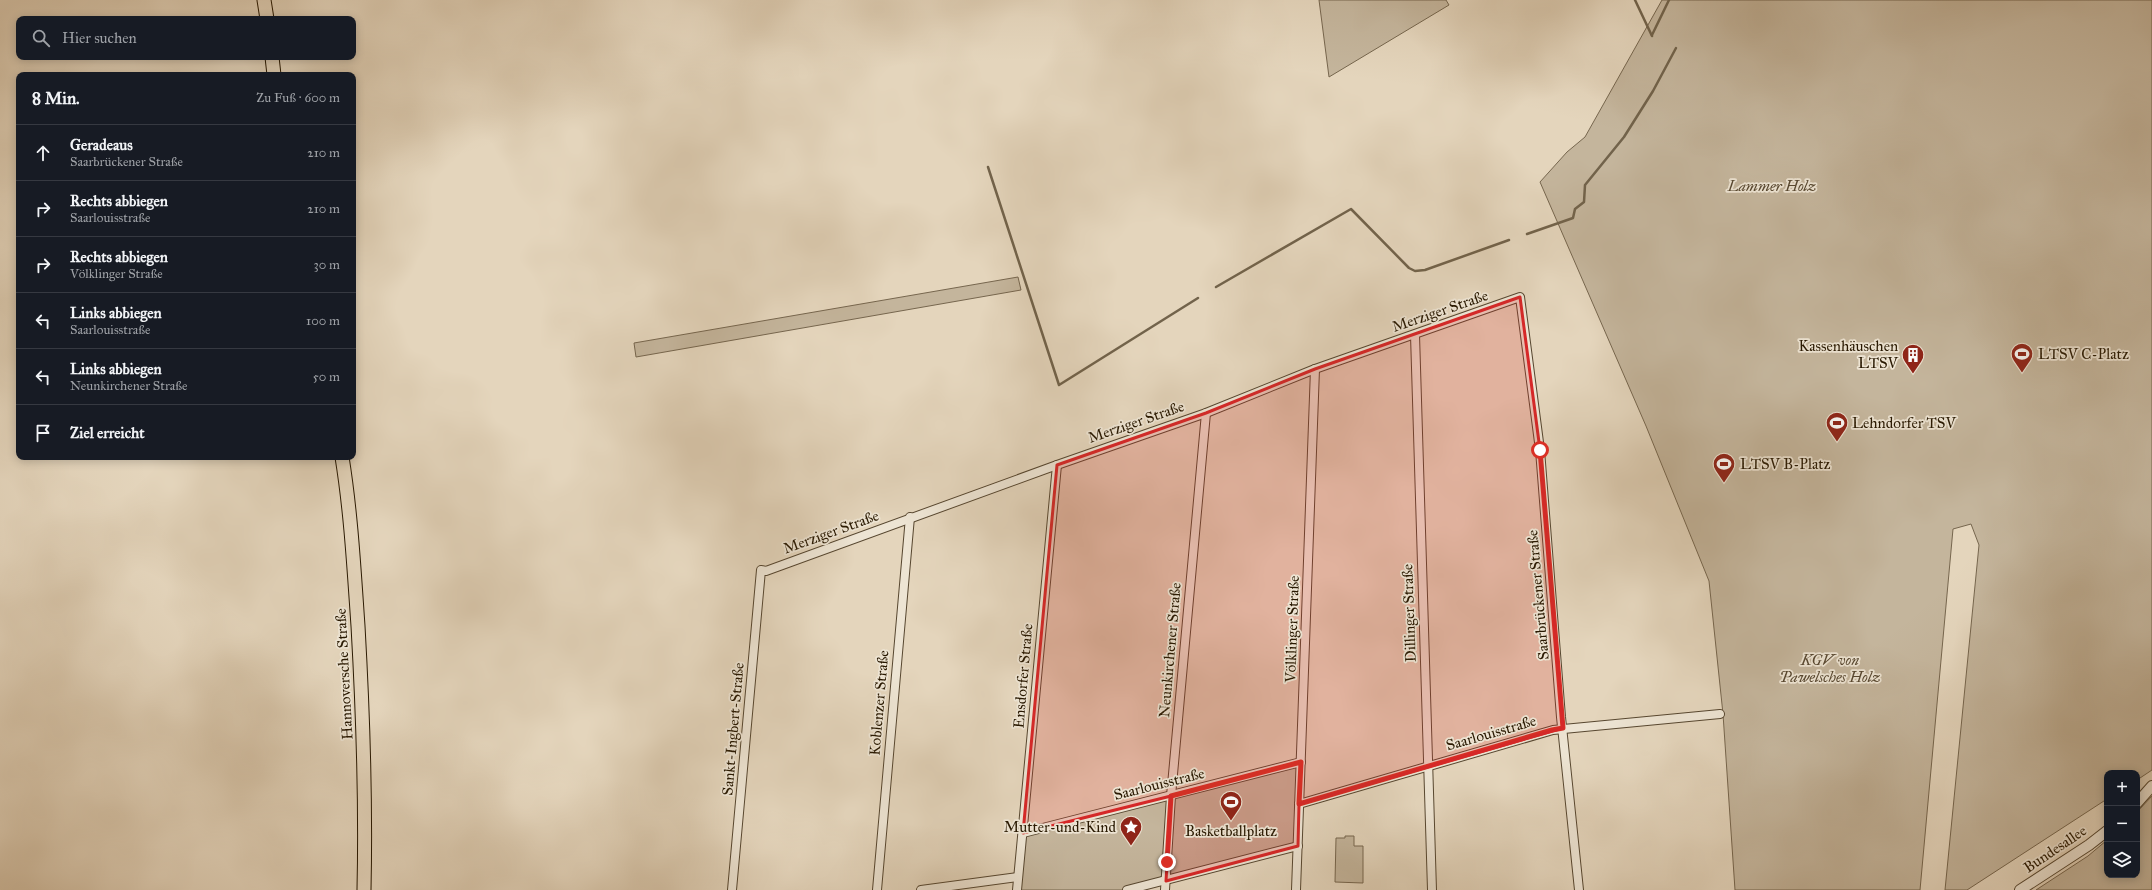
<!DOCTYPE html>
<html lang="de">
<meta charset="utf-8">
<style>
body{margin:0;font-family:"IM FELL Great Primer",serif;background:#20242c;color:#f1f3f6}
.controls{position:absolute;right:12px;bottom:12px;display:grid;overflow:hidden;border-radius:8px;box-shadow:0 2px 10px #0003}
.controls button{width:36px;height:36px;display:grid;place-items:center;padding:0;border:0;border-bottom:1px solid #363941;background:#171b24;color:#f1f3f6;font:20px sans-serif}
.stop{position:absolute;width:12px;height:12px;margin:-9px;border:3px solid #d93025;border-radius:50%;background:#fff}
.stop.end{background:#d93025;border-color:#fff;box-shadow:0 1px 4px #0008}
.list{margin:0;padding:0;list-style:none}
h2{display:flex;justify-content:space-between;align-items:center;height:52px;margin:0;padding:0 16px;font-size:17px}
h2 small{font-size:13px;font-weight:400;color:#9ea1a6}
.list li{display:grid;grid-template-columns:26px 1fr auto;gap:12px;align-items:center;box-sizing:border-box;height:56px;padding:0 16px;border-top:1px solid #363941}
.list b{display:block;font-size:15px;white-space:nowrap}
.list p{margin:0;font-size:13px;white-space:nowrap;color:#9ea1a6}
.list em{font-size:13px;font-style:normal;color:#9ea1a6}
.icon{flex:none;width:22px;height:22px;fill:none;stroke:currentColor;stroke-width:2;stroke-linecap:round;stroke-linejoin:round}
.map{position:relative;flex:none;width:2152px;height:890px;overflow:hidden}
.search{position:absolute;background:#171b24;box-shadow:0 2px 10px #0003;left:16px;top:16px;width:340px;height:44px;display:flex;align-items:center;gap:10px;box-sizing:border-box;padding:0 14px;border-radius:8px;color:#9ea1a6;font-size:15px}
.panel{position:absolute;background:#171b24;box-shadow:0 2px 10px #0003;left:16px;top:72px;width:340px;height:388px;border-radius:8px}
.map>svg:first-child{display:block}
.green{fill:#c4b59c;stroke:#76664e}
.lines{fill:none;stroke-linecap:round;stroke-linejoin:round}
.stream{stroke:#72634b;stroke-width:2.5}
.minor-casing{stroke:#574730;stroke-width:10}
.tertiary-casing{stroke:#574730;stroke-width:12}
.primary-casing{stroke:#281801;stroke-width:15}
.minor{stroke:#ede4d3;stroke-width:8}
.tertiary{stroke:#ede4d3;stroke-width:10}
.primary{stroke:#e4d5bc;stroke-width:13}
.route{stroke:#d93025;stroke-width:5}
.marked{fill:#d62828;fill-opacity:0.2;stroke:#d62828;stroke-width:3;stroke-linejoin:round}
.labels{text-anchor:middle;stroke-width:3.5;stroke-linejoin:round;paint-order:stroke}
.park-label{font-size:15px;font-style:italic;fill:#574730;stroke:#ede4d3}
.street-label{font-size:15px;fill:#281801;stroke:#ede4d3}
.poi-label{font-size:15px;fill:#281801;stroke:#ede4d3;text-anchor:start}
</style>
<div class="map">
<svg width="2152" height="890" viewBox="0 0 2152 890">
<rect width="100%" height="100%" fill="#e4d5bc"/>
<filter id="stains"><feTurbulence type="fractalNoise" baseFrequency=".005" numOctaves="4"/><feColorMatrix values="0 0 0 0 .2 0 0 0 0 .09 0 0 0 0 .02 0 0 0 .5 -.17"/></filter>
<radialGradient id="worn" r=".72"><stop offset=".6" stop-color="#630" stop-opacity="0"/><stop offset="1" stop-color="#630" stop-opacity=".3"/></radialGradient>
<g class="green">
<path d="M 1319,0 L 1446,0 L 1449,5 L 1329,77 Z"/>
<path d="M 1662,0 L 2152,0 L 2152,770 L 2137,780 L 2137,773 L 2107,773 L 2107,799 L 1967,890 L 1945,890 L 1979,545 L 1971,524 L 1953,529 L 1920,890 L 1735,890 L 1723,714 L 1709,581 L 1646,426 L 1540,182 L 1567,152 L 1585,137 Z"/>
<path d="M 1018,277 L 1021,290 L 636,357 L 634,343 Z"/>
<path d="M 1301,762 L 1298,846 L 1127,890 L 1017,890 L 1023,833 Z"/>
<path d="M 2152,796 L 2152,890 L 2036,890 L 2088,856 L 2107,840 L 2107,875 L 2137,875 L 2137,812 Z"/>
<path d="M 1345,836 L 1354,836 L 1354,846 L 1363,846 L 1363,883 L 1335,882 L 1336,838 L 1345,838 Z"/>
</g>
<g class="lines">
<g class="stream">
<path d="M 1635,0 L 1652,36"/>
<path d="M 1652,35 L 1669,0"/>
<path d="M 988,167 L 1059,385 L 1198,298"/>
<path d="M 1527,234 L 1573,218 L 1575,209 L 1584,202 L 1585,185 L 1624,137 L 1653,91 L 1676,48"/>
<path d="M 1216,287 L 1351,209 L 1409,268 L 1415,271 L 1425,270 L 1509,240"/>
</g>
<g class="minor-casing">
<g id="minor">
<path d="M 1415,335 L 1432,890"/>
<path d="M 1299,804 L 1553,730 L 1720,714"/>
<path d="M 1023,833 L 1301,762"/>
<path d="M 732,890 L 761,570 L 766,571 L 1057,465 L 1206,413 L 1315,369 L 1520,297 L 1540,450 L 1561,717 L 1579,890"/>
<path d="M 877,890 L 910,517"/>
<path d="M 921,890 L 1018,877"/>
<path d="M 1017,890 L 1057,465"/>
<path d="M 1127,890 L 1298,846"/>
<path d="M 1165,890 L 1171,796 L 1206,413"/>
<path d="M 1296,890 L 1315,369"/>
</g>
</g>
<g class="tertiary-casing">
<g id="tertiary">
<path d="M 2137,803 L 2152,786"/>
<path d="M 2020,890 L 2089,845 L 2107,831"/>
</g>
</g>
<g class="primary-casing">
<g id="primary">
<path d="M 264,0 L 267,19"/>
<path d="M 272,57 L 274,75"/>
<path d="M 342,457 C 351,513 354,569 358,626 C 363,714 366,802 364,890"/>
</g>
</g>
<use href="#minor" class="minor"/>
<use href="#tertiary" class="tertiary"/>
<use href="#primary" class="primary"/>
</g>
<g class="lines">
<path class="route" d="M 1167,862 L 1171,796 L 1301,762 L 1299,804 L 1552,730 L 1563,728 L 1540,450"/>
</g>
<path class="marked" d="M 1520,297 L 1540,450 L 1563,728 L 1299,804 L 1298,846 L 1166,881 L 1171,796 L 1023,833 L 1057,465 L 1206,413 L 1315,369 Z"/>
<defs>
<g id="stadium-pin" transform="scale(1.15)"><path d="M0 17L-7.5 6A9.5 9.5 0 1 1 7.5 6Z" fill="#8f2418" stroke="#ede4d3"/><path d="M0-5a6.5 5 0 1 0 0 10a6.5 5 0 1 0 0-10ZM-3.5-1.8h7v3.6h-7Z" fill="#fff"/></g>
<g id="building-pin" transform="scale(1.15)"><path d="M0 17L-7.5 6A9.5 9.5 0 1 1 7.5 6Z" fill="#8f2418" stroke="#ede4d3"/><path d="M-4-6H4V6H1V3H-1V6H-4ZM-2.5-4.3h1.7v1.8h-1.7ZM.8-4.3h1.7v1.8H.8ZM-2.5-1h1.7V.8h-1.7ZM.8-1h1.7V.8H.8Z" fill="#fff"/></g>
<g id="sight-pin" transform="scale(1.15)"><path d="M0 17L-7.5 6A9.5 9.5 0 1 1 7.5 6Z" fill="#8f2418" stroke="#ede4d3"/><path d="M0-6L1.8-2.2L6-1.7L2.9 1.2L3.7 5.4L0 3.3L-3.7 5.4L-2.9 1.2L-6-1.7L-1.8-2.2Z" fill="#fff"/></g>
</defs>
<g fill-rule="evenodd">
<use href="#stadium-pin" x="2022" y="354"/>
<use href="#building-pin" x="1913" y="355"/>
<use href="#stadium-pin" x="1837" y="423"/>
<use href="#stadium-pin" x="1724" y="464"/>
<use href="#stadium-pin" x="1231" y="802"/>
<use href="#sight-pin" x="1131" y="827"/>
</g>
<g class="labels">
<g class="park-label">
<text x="1772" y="191">Lammer Holz</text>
<text x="1830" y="665">KGV von<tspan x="1830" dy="17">Pawelsches Holz</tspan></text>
</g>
<g class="street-label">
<text transform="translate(1440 311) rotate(-19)" y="5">Merziger Straße</text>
<text transform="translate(1136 422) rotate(-19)" y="5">Merziger Straße</text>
<text transform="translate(831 532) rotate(-20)" y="5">Merziger Straße</text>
<text transform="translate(1538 595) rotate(-95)" y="5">Saarbrückener Straße</text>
<text transform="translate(1409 613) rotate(-92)" y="5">Dillinger Straße</text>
<text transform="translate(1292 629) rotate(-88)" y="5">Völklinger Straße</text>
<text transform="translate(1170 650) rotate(-85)" y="5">Neunkirchener Straße</text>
<text transform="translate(344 674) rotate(-93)" y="5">Hannoversche Straße</text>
<text transform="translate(1023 676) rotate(-85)" y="5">Ensdorfer Straße</text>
<text transform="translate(879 703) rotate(-85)" y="5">Koblenzer Straße</text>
<text transform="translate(733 729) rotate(-85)" y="5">Sankt-Ingbert-Straße</text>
<text transform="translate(1491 733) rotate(-16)" y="5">Saarlouisstraße</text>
<text transform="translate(1159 784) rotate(-14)" y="5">Saarlouisstraße</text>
<text transform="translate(2055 849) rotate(-34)" y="5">Bundesallee</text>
</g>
<g class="poi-label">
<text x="1898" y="351" text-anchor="end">Kassenhäuschen<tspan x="1898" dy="17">LTSV</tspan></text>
<text x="2038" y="359">LTSV C-Platz</text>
<text x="1852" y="428">Lehndorfer TSV</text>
<text x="1740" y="469">LTSV B-Platz</text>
<text x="1116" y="832" text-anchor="end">Mutter-und-Kind</text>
<text x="1231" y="836" text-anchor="middle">Basketballplatz</text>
</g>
</g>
<rect width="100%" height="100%" filter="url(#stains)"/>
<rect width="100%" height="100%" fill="url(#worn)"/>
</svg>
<div class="controls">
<button>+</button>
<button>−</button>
<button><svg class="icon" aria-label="layers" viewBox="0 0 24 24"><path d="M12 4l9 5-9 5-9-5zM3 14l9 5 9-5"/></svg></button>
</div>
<div class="stop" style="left:1540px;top:450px"></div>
<div class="stop end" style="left:1167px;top:862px"></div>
<div class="search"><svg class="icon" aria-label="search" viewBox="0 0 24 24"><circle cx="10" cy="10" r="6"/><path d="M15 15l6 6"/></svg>Hier suchen</div>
<section class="panel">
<h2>8 Min.<small>Zu Fuß · 600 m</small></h2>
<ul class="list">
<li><svg class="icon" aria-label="ahead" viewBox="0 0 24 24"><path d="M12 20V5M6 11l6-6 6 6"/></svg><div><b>Geradeaus</b><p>Saarbrückener Straße</p></div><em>210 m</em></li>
<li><svg class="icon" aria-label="right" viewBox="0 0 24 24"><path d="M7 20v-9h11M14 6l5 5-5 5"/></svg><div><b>Rechts abbiegen</b><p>Saarlouisstraße</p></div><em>210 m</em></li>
<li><svg class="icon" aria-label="right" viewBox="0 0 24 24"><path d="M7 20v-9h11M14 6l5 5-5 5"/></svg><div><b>Rechts abbiegen</b><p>Völklinger Straße</p></div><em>30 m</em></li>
<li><svg class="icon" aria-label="left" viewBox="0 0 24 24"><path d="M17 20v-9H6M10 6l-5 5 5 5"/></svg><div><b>Links abbiegen</b><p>Saarlouisstraße</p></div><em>100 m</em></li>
<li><svg class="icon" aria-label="left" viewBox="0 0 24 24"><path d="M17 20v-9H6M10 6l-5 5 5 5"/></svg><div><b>Links abbiegen</b><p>Neunkirchener Straße</p></div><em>50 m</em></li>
<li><svg class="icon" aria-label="arrive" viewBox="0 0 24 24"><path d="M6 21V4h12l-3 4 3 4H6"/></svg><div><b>Ziel erreicht</b></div></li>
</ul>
</section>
</div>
